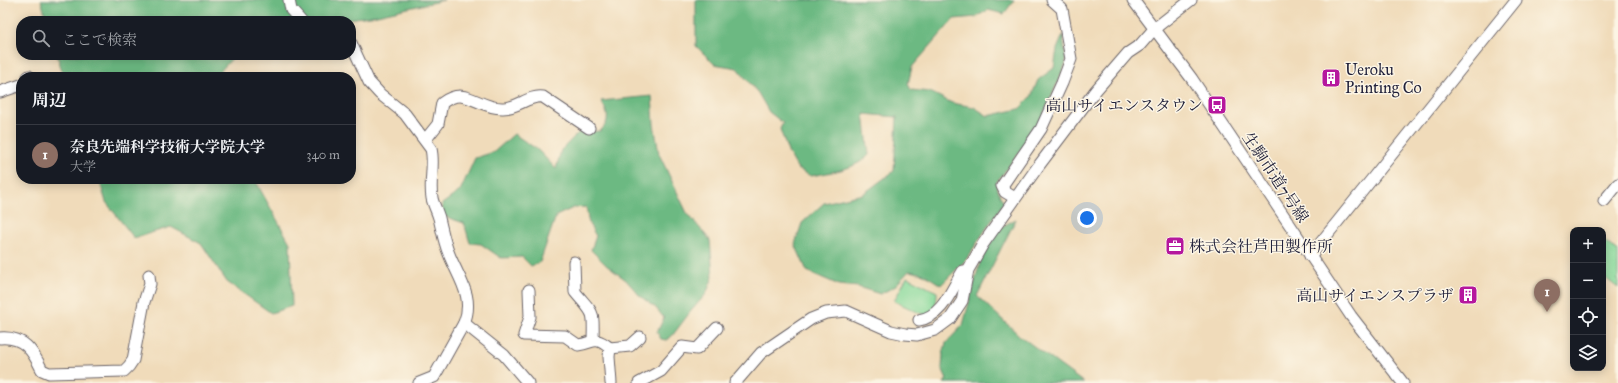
<!DOCTYPE html>
<html lang="ja">
<meta charset="utf-8">
<style>
body{margin:0;font-family:"IM FELL Great Primer","Noto Serif JP",serif;background:#242831;color:#f1f3f6}
.controls{position:absolute;right:12px;bottom:12px;display:grid;overflow:hidden;border-radius:8px;box-shadow:0 2px 10px #0003}
.controls button{width:36px;height:36px;display:grid;place-items:center;padding:0;border:0;border-bottom:1px solid #363941;background:#171b24;color:#f1f3f6;font:20px sans-serif}
.you{position:absolute;left:1087px;top:218px;width:14px;height:14px;margin:-10px;border:3px solid #fff;border-radius:50%;background:#1a73e8;box-shadow:0 0 0 6px #1a73e833}
.badge{display:grid;place-items:center;width:26px;height:26px;border-radius:50%;background:#2563eb;color:#fff;font-size:13px;font-weight:700}
.pin{position:absolute;translate:-50% -33px;filter:drop-shadow(0 1px 2px #0008)}
.pin::after{content:'';position:absolute;top:21px;width:14px;height:12px;background:inherit;clip-path:polygon(0 0,100% 0,50% 100%)}
.list{margin:0;padding:0;list-style:none}
h2{display:flex;justify-content:space-between;align-items:center;height:52px;margin:0;padding:0 16px;font-size:17px}
h2 small{font-size:13px;font-weight:400;color:#9ea1a6}
.list li{display:grid;grid-template-columns:26px 1fr auto;gap:12px;align-items:center;box-sizing:border-box;height:60px;padding:0 16px;border-top:1px solid #363941}
.list b{display:block;font-size:15px;white-space:nowrap}
.list p{margin:0;font-size:13px;white-space:nowrap;color:#9ea1a6}
.list em{font-size:13px;font-style:normal;color:#9ea1a6}
.icon{flex:none;width:22px;height:22px;fill:none;stroke:currentColor;stroke-width:2;stroke-linecap:round;stroke-linejoin:round}
.map{position:relative;flex:none;width:1618px;height:383px;overflow:hidden}
.search{position:absolute;background:#171b24;box-shadow:0 2px 10px #0003;left:16px;top:16px;width:340px;height:44px;display:flex;align-items:center;gap:10px;box-sizing:border-box;padding:0 14px;border-radius:16px;color:#9ea1a6;font-size:15px}
.panel{position:absolute;background:#171b24;box-shadow:0 2px 10px #0003;left:16px;top:72px;width:340px;height:112px;border-radius:16px}
.map>svg:first-child{display:block}
.green{fill:#86d99a;stroke:#547e6a}
.forest{fill:#6cb982;stroke:#476e5e}
.lines{fill:none;stroke-linecap:round;stroke-linejoin:round}
.minor-casing{stroke:#6a6367;stroke-width:13}
.minor{stroke:#fff;stroke-width:11}
.labels{text-anchor:middle;stroke-width:3;stroke-linejoin:round;paint-order:stroke}
.poi-label{font-size:16px;fill:#22223b;stroke:#fcf5e5;text-anchor:start}
.street-label{font-size:16px;fill:#22223b;stroke:#fcf5e5}
</style>
<div class="map">
<svg width="1618" height="383" viewBox="0 0 1618 383">
<rect width="100%" height="100%" fill="#fcf5e5"/>
<filter id="ink" filterUnits="userSpaceOnUse"><feTurbulence type="fractalNoise" baseFrequency=".025" numOctaves="2"/><feDisplacementMap in="SourceGraphic" scale="8" xChannelSelector="R" yChannelSelector="G"/><feConvolveMatrix kernelMatrix="1 2 1 2 8 2 1 2 1" color-interpolation-filters="sRGB"/></filter>
<filter id="wash" filterUnits="userSpaceOnUse"><feTurbulence type="fractalNoise" baseFrequency=".012" numOctaves="4" result="noise"/><feDisplacementMap in="SourceGraphic" scale="16" xChannelSelector="R" yChannelSelector="G"/><feGaussianBlur stdDeviation="0.9" result="paint"/><feColorMatrix in="noise" values="0 0 0 0 0 0 0 0 0 0 0 0 0 0 0 0 0 1.4 0 .05"/><feComposite in="paint" operator="in"/></filter>
<g filter="url(#wash)">
<rect width="100%" height="100%" fill="#f0dbba"/>
<g class="green">
<path d="M 1603,240 L 1618,252 L 1618,288 L 1603,276 Z"/>
<path d="M 907,277 L 937,292 C 937,303 935,310 926,316 L 894,301 Z"/>
</g>
<g class="forest">
<path d="M 41,0 L 444,0 L 377,15 L 334,21 L 47,21 Z"/>
<path d="M 696,0 L 1014,0 L 1004,14 L 988,10 L 976,17 L 954,19 L 912,67 L 908,84 L 911,90 L 930,92 L 952,103 L 974,107 L 988,116 L 1019,109 L 1031,97 L 1038,80 L 1054,68 L 1057,49 L 1063,35 L 1066,63 L 1038,127 L 996,183 L 1000,196 L 1004,202 L 965,261 L 941,285 L 924,274 L 909,271 L 894,287 L 880,294 L 858,287 L 839,285 L 807,271 L 795,244 L 802,223 L 824,203 L 863,194 L 894,171 L 897,117 L 864,114 L 869,155 C 854,170 831,172 811,176 L 798,169 L 788,152 L 780,129 L 783,123 L 769,112 L 758,93 L 737,68 L 714,64 L 696,46 Z"/>
<path d="M 57,55 L 235,55 L 215,77 L 64,77 Z"/>
<path d="M 652,96 L 654,124 L 659,154 L 687,213 L 710,240 L 713,277 L 706,294 L 691,311 L 672,336 L 666,340 L 661,339 L 657,332 L 664,318 L 656,308 L 640,296 L 626,280 L 606,265 L 591,250 L 596,236 L 589,224 L 586,207 L 573,208 L 556,216 L 540,262 L 531,266 L 522,257 L 501,258 L 481,244 L 470,243 L 464,223 L 443,216 L 442,204 L 460,191 L 475,158 L 494,152 L 514,134 L 538,150 L 556,169 L 561,150 L 579,132 L 600,131 C 611,121 608,113 601,101 Z"/>
<path d="M 99,179 L 255,180 L 290,243 L 292,306 L 271,313 L 227,282 L 201,243 L 171,227 L 134,238 L 106,202 Z"/>
<path d="M 1016,219 L 977,296 L 1020,336 L 1084,383 L 944,383 L 947,379 L 942,368 L 943,354 L 946,343 L 963,325 L 980,262 L 999,228 Z"/>
</g>
</g>
<g filter="url(#ink)">
<g class="lines">
<g class="minor-casing">
<g id="minor">
<path d="M 289,0 L 291,10 L 301,21"/>
<path d="M 1133,0 L 1192,79 L 1351,316 L 1403,383"/>
<path d="M 351,43 L 369,82 L 380,94 L 405,114 L 431,149 C 435,164 429,181 432,198 C 433,204 437,211 439,218 C 442,230 444,242 449,254 C 458,277 475,297 464,323"/>
<path d="M 28,77 L 29,76"/>
<path d="M 0,92 L 21,85"/>
<path d="M 426,139 L 438,124 L 442,103 C 467,85 476,108 502,108 C 517,109 528,95 543,97 L 589,128"/>
<path d="M 1015,198 L 1005,192 L 1002,186 L 1041,129 L 1062,83 L 1071,59 L 1062,9 L 1052,0"/>
<path d="M 1604,201 L 1618,184"/>
<path d="M 1310,256 L 1516,0"/>
<path d="M 574,262 L 575,292 C 594,315 594,309 593,340"/>
<path d="M 529,290 L 530,317 L 524,335 L 565,336 L 578,345 C 595,343 593,335 610,348 L 609,357 L 611,383"/>
<path d="M 919,320 C 943,316 951,290 963,271 L 967,271"/>
<path d="M 0,338 C 24,336 33,351 42,370 L 49,373 L 124,371 L 129,366 L 133,360 L 144,302 L 150,284 L 149,275"/>
<path d="M 610,348 L 630,346 L 640,337"/>
<path d="M 419,383 L 434,377 L 464,323 L 504,355 L 528,383"/>
<path d="M 639,383 L 661,371 L 682,347 L 697,349 L 717,328"/>
<path d="M 735,383 L 761,353 L 811,319 L 826,313 L 846,311 L 891,331 L 905,334 L 917,335 L 935,330 L 950,319 L 962,301 L 968,270 L 983,244 L 1037,168 L 1096,90 L 1128,53 L 1140,45 L 1154,29 L 1191,0"/>
</g>
</g>
<use href="#minor" class="minor"/>
</g>
</g>
<defs>
<g id="building-square" transform="scale(1)"><rect x="-9" y="-9" width="18" height="18" rx="4" fill="#b5179e" stroke="#fcf5e5"/><path d="M-4-6H4V6H1V3H-1V6H-4ZM-2.5-4.3h1.7v1.8h-1.7ZM.8-4.3h1.7v1.8H.8ZM-2.5-1h1.7V.8h-1.7ZM.8-1h1.7V.8H.8Z" fill="#fff"/></g>
<g id="bus-square" transform="scale(1)"><rect x="-9" y="-9" width="18" height="18" rx="4" fill="#b5179e" stroke="#fcf5e5"/><path d="M-5-6H5V4H4V6H2V4H-2V6H-4V4H-5ZM-3.5-4V0h7V-4ZM-3.5 1.2v1.5H-2V1.2ZM2 1.2v1.5H3.5V1.2Z" fill="#fff"/></g>
<g id="office-square" transform="scale(1)"><rect x="-9" y="-9" width="18" height="18" rx="4" fill="#b5179e" stroke="#fcf5e5"/><path d="M-6-3h4V-5.5h4V-3h4V5H-6ZM-1-4.5V-3h2v-1.5ZM-6 0V1H6V0Z" fill="#fff"/></g>
</defs>
<g fill-rule="evenodd">
<use href="#building-square" x="1331" y="78"/>
<use href="#bus-square" x="1217" y="105"/>
<use href="#office-square" x="1175" y="246"/>
<use href="#building-square" x="1468" y="295"/>
</g>
<g class="labels">
<g class="poi-label">
<text x="1345" y="75">Ueroku<tspan x="1345" dy="18">Printing Co</tspan></text>
<text x="1203" y="111" text-anchor="end">高山サイエンスタウン</text>
<text x="1189" y="252">株式会社芦田製作所</text>
<text x="1454" y="301" text-anchor="end">高山サイエンスプラザ</text>
</g>
<g class="street-label">
<text transform="translate(1276 177) rotate(56)" y="6">生駒市道7号線</text>
</g>
</g>
</svg>
<div class="controls">
<button>+</button>
<button>−</button>
<button><svg class="icon" aria-label="locate" viewBox="0 0 24 24"><circle cx="12" cy="12" r="6"/><path d="M12 2v4M12 18v4M2 12h4M18 12h4"/></svg></button>
<button><svg class="icon" aria-label="layers" viewBox="0 0 24 24"><path d="M12 4l9 5-9 5-9-5zM3 14l9 5 9-5"/></svg></button>
</div>
<div class="you"></div>
<div class="pin badge" style="left:1547px;top:312px;background:#8d6e63">1</div>
<div class="search"><svg class="icon" aria-label="search" viewBox="0 0 24 24"><circle cx="10" cy="10" r="6"/><path d="M15 15l6 6"/></svg>ここで検索</div>
<section class="panel">
<h2>周辺<small></small></h2>
<ul class="list">
<li><span class="badge" style="background:#8d6e63">1</span><div><b>奈良先端科学技術大学院大学</b><p>大学</p></div><em>340 m</em></li>
</ul>
</section>
</div>
